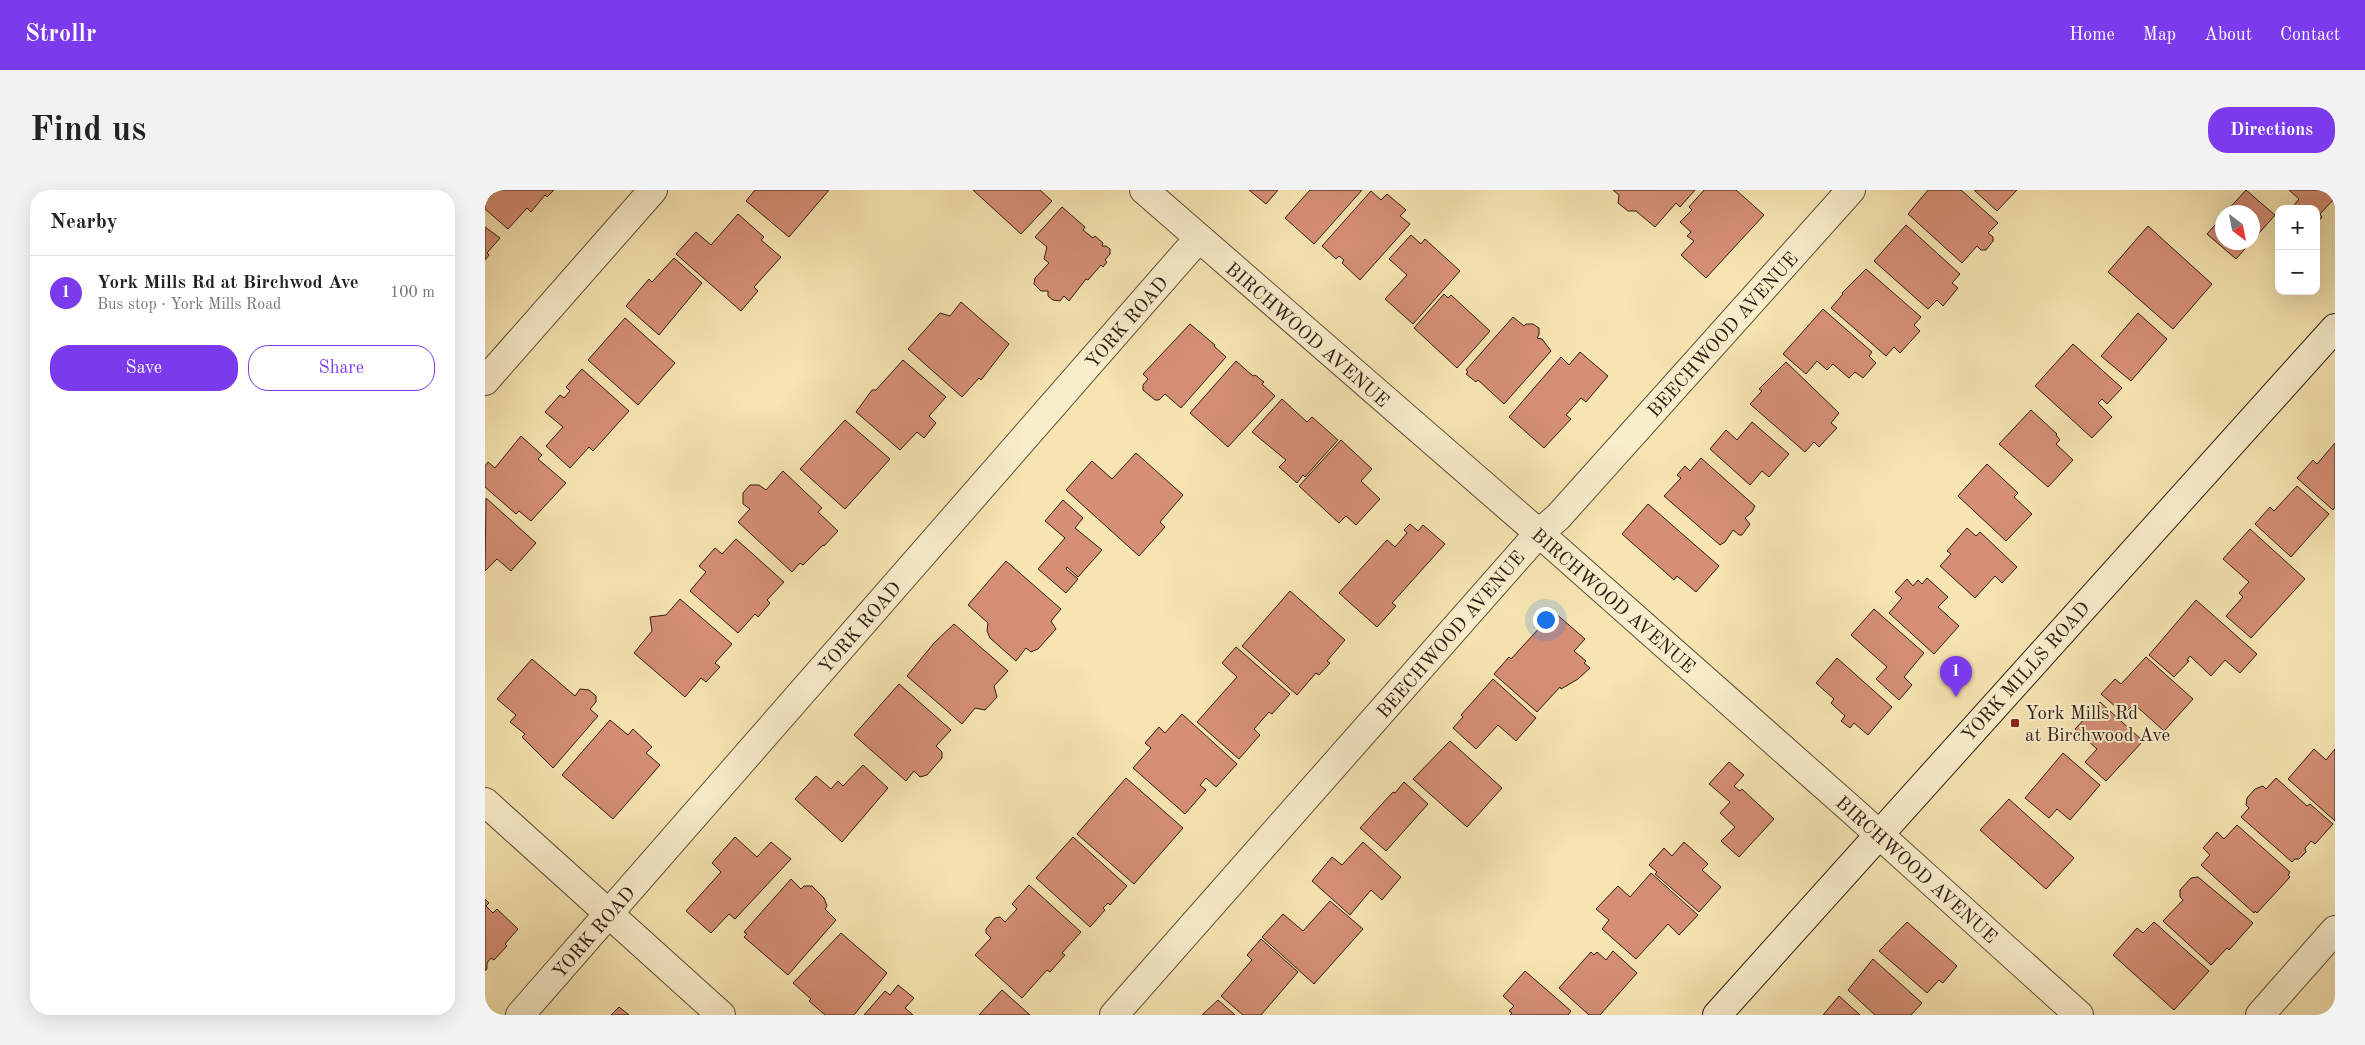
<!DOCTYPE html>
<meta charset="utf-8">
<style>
body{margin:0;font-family:"Old Standard TT",serif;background:#f2f2f2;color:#222}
.controls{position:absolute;right:15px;top:15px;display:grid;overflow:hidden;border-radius:10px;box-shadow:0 5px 20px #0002}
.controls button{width:45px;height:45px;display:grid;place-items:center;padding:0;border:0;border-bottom:1px solid #e0e0e0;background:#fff;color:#222;font:25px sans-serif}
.compass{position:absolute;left:1730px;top:15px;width:45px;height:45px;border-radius:50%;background:#fff;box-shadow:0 5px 20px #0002;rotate:148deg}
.you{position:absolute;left:1060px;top:429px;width:18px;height:18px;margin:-12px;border:4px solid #fff;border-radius:50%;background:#1a73e8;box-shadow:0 0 0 8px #1a73e833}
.badge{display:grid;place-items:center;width:32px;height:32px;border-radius:50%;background:#7c3aed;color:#fff;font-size:16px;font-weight:700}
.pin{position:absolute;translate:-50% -41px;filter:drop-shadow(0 1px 2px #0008)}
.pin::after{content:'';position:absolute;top:26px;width:18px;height:15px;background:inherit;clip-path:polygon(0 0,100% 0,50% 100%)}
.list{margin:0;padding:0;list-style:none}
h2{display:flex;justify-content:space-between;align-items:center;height:65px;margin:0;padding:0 20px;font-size:21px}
h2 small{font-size:16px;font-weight:400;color:#767676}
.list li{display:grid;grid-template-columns:32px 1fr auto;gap:15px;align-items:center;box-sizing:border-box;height:75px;padding:0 20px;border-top:1px solid #e0e0e0}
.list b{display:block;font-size:19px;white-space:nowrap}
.list p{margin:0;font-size:16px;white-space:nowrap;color:#767676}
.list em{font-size:16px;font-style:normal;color:#767676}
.actions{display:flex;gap:10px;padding:15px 20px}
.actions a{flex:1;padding:11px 0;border:1px solid #7c3aed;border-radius:20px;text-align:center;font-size:18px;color:#7c3aed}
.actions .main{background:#7c3aed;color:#fff}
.map{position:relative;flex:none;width:1850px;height:825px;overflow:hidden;border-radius:20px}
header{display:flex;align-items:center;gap:30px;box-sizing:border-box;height:70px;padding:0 25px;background:#7c3aed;color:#fff}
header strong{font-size:24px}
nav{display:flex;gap:28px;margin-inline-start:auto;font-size:18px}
.intro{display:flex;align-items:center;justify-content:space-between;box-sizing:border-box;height:120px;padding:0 30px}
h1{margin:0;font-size:35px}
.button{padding:12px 22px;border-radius:20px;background:#7c3aed;color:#fff;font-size:18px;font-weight:700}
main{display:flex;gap:30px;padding:0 30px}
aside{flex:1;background:#fff;border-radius:20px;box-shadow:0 5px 20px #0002}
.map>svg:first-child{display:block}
.building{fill:#d58f75;stroke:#2f1a11}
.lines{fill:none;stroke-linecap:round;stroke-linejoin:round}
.minor-casing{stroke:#614d39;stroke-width:30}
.secondary-casing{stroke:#2f1a11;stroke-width:30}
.minor{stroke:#f9eecc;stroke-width:28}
.secondary{stroke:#f9eecc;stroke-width:28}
.poi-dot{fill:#8f2418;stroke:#f9eecc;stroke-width:2}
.labels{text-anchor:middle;stroke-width:4;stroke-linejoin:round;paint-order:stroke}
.street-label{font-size:19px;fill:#2f1a11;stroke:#f9eecc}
.poi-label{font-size:19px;fill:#2f1a11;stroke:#f9eecc;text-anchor:start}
</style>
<header>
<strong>Strollr</strong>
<nav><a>Home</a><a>Map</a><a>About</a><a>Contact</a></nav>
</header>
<div class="intro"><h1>Find us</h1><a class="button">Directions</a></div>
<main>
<aside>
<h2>Nearby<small></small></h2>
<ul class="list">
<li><span class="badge">1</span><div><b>York Mills Rd at Birchwod Ave</b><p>Bus stop · York Mills Road</p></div><em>100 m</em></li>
</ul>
<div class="actions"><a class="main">Save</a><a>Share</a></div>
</aside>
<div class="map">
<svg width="1850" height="825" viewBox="0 0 1850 825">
<rect width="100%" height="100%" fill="#f6e5b1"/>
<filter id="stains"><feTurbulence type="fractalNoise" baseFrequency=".004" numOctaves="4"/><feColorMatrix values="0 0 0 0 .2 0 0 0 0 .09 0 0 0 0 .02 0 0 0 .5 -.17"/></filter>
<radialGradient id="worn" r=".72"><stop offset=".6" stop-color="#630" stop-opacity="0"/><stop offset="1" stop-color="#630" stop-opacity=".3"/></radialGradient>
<g class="building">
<path d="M 11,0 L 69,0 L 62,7 L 60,5 L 46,22 L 42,18 L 23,39 L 0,19 L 0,12 Z"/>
<path d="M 270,0 L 344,0 L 304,47 L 261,11 Z"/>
<path d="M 488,0 L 555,0 L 567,11 L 536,44 Z"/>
<path d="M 764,0 L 793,0 L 781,14 Z"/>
<path d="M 825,0 L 877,0 L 829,54 L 800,28 Z"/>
<path d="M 1128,0 L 1210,0 L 1195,17 L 1191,13 L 1170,37 L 1151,21 L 1143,21 L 1133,13 L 1134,5 Z"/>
<path d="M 1219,0 L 1251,0 L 1279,25 L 1221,88 L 1196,65 L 1209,51 L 1202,46 L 1206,42 L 1195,32 L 1207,20 L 1204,17 Z"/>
<path d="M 1443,0 L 1476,0 L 1513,33 L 1503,43 L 1508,47 L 1508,51 L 1501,60 L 1496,60 L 1492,56 L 1477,73 L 1423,24 Z"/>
<path d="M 1489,0 L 1532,0 L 1512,21 Z"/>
<path d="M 1761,0 L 1790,25 L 1768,50 L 1768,22 L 1741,22 Z"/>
<path d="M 1804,0 L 1850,0 L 1850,8 L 1835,24 L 1837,27 L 1831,34 L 1831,19 L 1806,19 L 1814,9 Z"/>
<path d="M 886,1 L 896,10 L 902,4 L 921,20 L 915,26 L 925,34 L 875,90 L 857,73 L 859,70 L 854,66 L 851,69 L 837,56 Z"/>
<path d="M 577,17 L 600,37 L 598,40 L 608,48 L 610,46 L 618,53 L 617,56 L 621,56 L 625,59 L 625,64 L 620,70 L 622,72 L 618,77 L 616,75 L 603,90 L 601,89 L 584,111 L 579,106 L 575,111 L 568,110 L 563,106 L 563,101 L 556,101 L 549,94 L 550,88 L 564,73 L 559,69 L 562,57 L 550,47 Z"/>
<path d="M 253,24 L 279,47 L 276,50 L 296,67 L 269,97 L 273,101 L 256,121 L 191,64 L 211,42 L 226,55 Z"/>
<path d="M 1738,26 L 1738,52 L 1766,52 L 1751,69 L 1722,44 Z"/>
<path d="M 1421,35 L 1475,84 L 1467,93 L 1473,98 L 1458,116 L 1452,110 L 1443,119 L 1389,71 Z"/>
<path d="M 1663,36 L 1727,94 L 1688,139 L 1623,82 Z"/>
<path d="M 0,37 L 15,48 L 2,63 L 4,65 L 0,70 Z"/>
<path d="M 926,45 L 936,54 L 940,49 L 975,81 L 928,134 L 900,109 L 922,85 L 904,69 Z"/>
<path d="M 189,68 L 217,93 L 174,145 L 141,116 L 164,89 L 167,92 Z"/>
<path d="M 1381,79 L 1436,127 L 1429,135 L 1435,141 L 1415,163 L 1409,157 L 1401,166 L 1346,118 L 1358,104 L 1357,103 Z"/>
<path d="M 959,104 L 963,108 L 966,105 L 1005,141 L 972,178 L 929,138 Z"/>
<path d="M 476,112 L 524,154 L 496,190 L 494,188 L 477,207 L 423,159 L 455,123 L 465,126 Z"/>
<path d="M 1338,119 L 1387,162 L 1384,166 L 1391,173 L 1378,188 L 1370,182 L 1364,188 L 1348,174 L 1342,180 L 1332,171 L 1321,184 L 1298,164 Z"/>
<path d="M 1653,123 L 1682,149 L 1646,191 L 1616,166 Z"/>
<path d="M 1028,127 L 1039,136 L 1041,134 L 1048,134 L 1054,138 L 1054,145 L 1052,148 L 1057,149 L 1066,161 L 1019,214 L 993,190 L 991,192 L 981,184 L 983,182 L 981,180 Z"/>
<path d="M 140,128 L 190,173 L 153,215 L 103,170 Z"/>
<path d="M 705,134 L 730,155 L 729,156 L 741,167 L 696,218 L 680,204 L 674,210 L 670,210 L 658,200 L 658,195 L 663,189 L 658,184 Z"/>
<path d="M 1588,154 L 1637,198 L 1622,214 L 1617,209 L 1613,213 L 1627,227 L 1607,248 L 1550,196 Z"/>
<path d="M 1095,162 L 1123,186 L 1101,212 L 1096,208 L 1081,225 L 1086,229 L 1059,258 L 1024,227 L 1076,167 L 1084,175 Z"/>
<path d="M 418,170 L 461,207 L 444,226 L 451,233 L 439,248 L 432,242 L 415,260 L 371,222 L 387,200 L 391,200 Z"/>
<path d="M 751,171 L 768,186 L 770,185 L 779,192 L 777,194 L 790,206 L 743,257 L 705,223 Z"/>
<path d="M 1301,172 L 1354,223 L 1346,233 L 1352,238 L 1334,257 L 1329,252 L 1320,262 L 1265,214 L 1277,201 L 1274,199 Z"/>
<path d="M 97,179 L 144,221 L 108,261 L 104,257 L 85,278 L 61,256 L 78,237 L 60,222 L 75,205 L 79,208 L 85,201 L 81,197 Z"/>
<path d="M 797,209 L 822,232 L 827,227 L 853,250 L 820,287 L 818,285 L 812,293 L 794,277 L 801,270 L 767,242 Z"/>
<path d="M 1546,220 L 1572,244 L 1571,245 L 1575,250 L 1571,254 L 1588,270 L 1563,297 L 1514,254 Z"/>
<path d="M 360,230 L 405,269 L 360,319 L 315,279 Z"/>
<path d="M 1267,232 L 1304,264 L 1284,287 L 1277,281 L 1265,295 L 1225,259 L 1241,240 L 1252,250 Z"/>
<path d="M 36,246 L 57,265 L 53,269 L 81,293 L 46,331 L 34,321 L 31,324 L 0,297 L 0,276 L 3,272 L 10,278 Z"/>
<path d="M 856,250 L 887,279 L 876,291 L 895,309 L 871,335 L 861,326 L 854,333 L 814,296 Z"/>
<path d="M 1850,253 L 1850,317 L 1848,320 L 1812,288 L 1828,270 L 1832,274 Z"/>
<path d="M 651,263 L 698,305 L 675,332 L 680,337 L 654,366 L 581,300 L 607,271 L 627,289 Z"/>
<path d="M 1216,268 L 1270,316 L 1267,322 L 1260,328 L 1265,334 L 1257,345 L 1254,345 L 1248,340 L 1240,352 L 1235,355 L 1179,306 L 1196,288 L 1192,285 L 1200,276 L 1205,281 Z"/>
<path d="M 1502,274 L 1533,303 L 1529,307 L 1547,324 L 1521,351 L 1473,306 Z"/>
<path d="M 298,281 L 337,318 L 333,322 L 353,341 L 339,356 L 338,355 L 318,375 L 315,373 L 307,382 L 253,332 L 265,319 L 258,314 L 258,303 L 265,295 L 274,295 L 281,300 Z"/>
<path d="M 1812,296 L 1844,324 L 1806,367 L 1770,334 L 1785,317 L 1789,321 Z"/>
<path d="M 1,308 L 51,353 L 26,381 L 12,369 L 0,381 Z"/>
<path d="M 578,310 L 598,328 L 590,338 L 617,360 L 593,387 L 582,377 L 581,379 L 593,389 L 581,403 L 553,379 L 580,348 L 560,331 Z"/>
<path d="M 1163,314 L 1234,376 L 1211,402 L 1192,386 L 1189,390 L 1137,344 Z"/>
<path d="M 925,334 L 933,341 L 938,335 L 960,354 L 907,413 L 911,416 L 892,437 L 854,403 L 902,350 L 910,357 L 922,343 L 919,340 Z"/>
<path d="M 1482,338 L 1491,346 L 1495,342 L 1532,377 L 1517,393 L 1510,386 L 1490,408 L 1455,376 L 1466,364 L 1462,361 Z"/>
<path d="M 1765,339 L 1820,389 L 1766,448 L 1741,426 L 1758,407 L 1754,403 L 1764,392 L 1738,369 Z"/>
<path d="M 251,349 L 299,392 L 282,410 L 285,413 L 273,427 L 270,424 L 253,443 L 205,401 L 221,382 L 214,376 L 230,358 L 237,364 Z"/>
<path d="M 521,371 L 576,419 L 566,431 L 571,439 L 553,459 L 546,462 L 541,458 L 531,471 L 505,448 L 502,441 L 503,433 L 483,415 Z"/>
<path d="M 1442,388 L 1463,407 L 1453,417 L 1474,436 L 1449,464 L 1404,423 L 1417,408 L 1410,402 L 1422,389 L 1428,396 L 1433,390 L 1437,394 Z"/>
<path d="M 805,401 L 860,450 L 842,471 L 845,473 L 834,485 L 831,483 L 812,505 L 757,456 Z"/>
<path d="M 195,409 L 247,454 L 230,473 L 235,477 L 221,492 L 216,488 L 200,507 L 149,463 L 167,441 L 165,427 L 181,425 Z"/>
<path d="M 1711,410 L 1772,464 L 1755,483 L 1740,470 L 1726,486 L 1705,466 L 1702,470 L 1704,471 L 1689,487 L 1664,465 Z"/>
<path d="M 1389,419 L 1439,463 L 1419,487 L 1427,495 L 1414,510 L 1391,489 L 1402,477 L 1366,445 Z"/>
<path d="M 1069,422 L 1100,449 L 1089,461 L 1101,471 L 1099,473 L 1105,478 L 1093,489 L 1076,499 L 1075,497 L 1052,522 L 1009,484 L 1024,467 L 1026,469 Z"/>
<path d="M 469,434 L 523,481 L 509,496 L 512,507 L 500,520 L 490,518 L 477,534 L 422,486 L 449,453 Z"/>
<path d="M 751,457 L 805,504 L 787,524 L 784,522 L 769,539 L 775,545 L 754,569 L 712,532 L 752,487 L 737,473 Z"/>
<path d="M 1661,467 L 1708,509 L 1679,541 L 1649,514 L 1639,524 L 1616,504 L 1630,489 L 1636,494 Z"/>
<path d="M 1352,468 L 1407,517 L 1383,545 L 1369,533 L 1365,538 L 1356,531 L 1360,526 L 1346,513 L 1349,509 L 1331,493 Z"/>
<path d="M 47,469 L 90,506 L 95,499 L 104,500 L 111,506 L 111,512 L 105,519 L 113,526 L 68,578 L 37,547 L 40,544 L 25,532 L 31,525 L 12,509 Z"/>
<path d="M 1008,489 L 1051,528 L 1031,551 L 1013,535 L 991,559 L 968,538 L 978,527 L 976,525 Z"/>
<path d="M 414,494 L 466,540 L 451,556 L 457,562 L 457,568 L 442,585 L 435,587 L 429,581 L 421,591 L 369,545 Z"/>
<path d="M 1615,512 L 1658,551 L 1621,591 L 1600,572 L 1612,559 L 1590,539 Z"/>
<path d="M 697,524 L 752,574 L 731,597 L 721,588 L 715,595 L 721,600 L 700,624 L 648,578 L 666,558 L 660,553 L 674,537 L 680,543 Z"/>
<path d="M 125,530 L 143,545 L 148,539 L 167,557 L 161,563 L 175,575 L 128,629 L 77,585 Z"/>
<path d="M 965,551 L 1017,598 L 982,637 L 928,589 Z"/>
<path d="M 1829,559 L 1841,570 L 1850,559 L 1850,631 L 1803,589 Z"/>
<path d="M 1578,563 L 1615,595 L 1585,630 L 1572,619 L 1564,628 L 1540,608 Z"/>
<path d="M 1244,572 L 1259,585 L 1249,596 L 1255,601 L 1257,599 L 1289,629 L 1254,667 L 1236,651 L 1250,637 L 1235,623 L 1245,612 L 1224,594 Z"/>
<path d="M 378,575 L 403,598 L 357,652 L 310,609 L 331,586 L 346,599 L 353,591 L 358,596 Z"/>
<path d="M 641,588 L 698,638 L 649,694 L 592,644 Z"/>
<path d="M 1791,588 L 1822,616 L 1825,614 L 1848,634 L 1830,654 L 1826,651 L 1820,658 L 1821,662 L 1814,669 L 1810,669 L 1807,672 L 1756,627 L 1764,618 L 1761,615 L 1762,608 L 1770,599 L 1778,596 L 1781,599 Z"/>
<path d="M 919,592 L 943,614 L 901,661 L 875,638 L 908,602 L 910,603 Z"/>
<path d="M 1524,609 L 1589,668 L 1561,699 L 1495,640 Z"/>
<path d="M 1752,635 L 1805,682 L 1803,685 L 1805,687 L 1772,723 L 1770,721 L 1769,723 L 1716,675 L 1725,665 L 1718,658 L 1732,642 L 1739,649 Z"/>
<path d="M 250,647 L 272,667 L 286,652 L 306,669 L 250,729 L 244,724 L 226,743 L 201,721 L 236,682 L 227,673 Z"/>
<path d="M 588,647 L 642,696 L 625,715 L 623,713 L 618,718 L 620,720 L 605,737 L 551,688 Z"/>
<path d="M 878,652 L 916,687 L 897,710 L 886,700 L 865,725 L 827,691 L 847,667 L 857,675 Z"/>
<path d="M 1199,652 L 1223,674 L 1217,680 L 1236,697 L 1214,722 L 1170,684 L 1172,682 L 1164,675 L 1179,658 L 1187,666 Z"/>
<path d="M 1166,683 L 1213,725 L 1194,745 L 1183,734 L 1151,769 L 1117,739 L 1124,730 L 1111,719 L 1133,696 L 1145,707 Z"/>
<path d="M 1713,687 L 1768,733 L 1744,760 L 1742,758 L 1726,775 L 1678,731 L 1698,710 L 1695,707 L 1695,700 L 1706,688 Z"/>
<path d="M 306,689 L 316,699 L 319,696 L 327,696 L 339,708 L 342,716 L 340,719 L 351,730 L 303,785 L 259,747 L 262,744 L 259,742 Z"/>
<path d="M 544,695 L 596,742 L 577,763 L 580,765 L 565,782 L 562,780 L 537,808 L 490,765 L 506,748 L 501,743 L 501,739 L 510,728 L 515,727 L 520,732 L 532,719 L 527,714 Z"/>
<path d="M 0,709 L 4,713 L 1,716 L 8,723 L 12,719 L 33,739 L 20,754 L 22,756 L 9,770 L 6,768 L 2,773 L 2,779 L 0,781 Z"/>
<path d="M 845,711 L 878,739 L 829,794 L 777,747 L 798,724 L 818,741 Z"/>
<path d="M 1422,732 L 1472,776 L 1458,793 L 1454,790 L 1442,803 L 1394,761 Z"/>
<path d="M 1669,732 L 1724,781 L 1689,820 L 1628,765 L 1652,738 L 1658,743 Z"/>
<path d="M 356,743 L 402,783 L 369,825 L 340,825 L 324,811 L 326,809 L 308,793 Z"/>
<path d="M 776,749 L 813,782 L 776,825 L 758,825 L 736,806 L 767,770 L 762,765 Z"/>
<path d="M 1128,761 L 1152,783 L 1115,825 L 1104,825 L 1074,798 L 1106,762 L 1109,765 L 1112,762 L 1121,770 Z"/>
<path d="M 1388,769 L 1437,813 L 1426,825 L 1390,825 L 1363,800 Z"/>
<path d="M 1040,781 L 1086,821 L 1083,825 L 1025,825 L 1027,823 L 1024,821 L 1029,816 L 1018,806 Z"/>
<path d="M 413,795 L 429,808 L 420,818 L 428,825 L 379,825 L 400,801 L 405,805 Z"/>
<path d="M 517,800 L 545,825 L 494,825 Z"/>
<path d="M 1354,806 L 1375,825 L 1338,825 Z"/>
<path d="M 733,810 L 750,825 L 717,825 Z"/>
<path d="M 134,817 L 144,825 L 126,825 Z"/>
</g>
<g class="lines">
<g class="minor-casing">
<g id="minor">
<path d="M 659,0 L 1072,359 L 1368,621 L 1594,825"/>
<path d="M 0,191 L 168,0"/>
<path d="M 0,612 L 236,825"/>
<path d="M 35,825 L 713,49"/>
<path d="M 629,825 L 1053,344 L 1073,327 L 1366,0"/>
<path d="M 1775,825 L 1850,740"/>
</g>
</g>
<g class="secondary-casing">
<path id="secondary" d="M 1232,825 L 1850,138"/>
</g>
<use href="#minor" class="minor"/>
<use href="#secondary" class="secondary"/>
</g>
<rect class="poi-dot" x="1525" y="528" width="10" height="10" rx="2.5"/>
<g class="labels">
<g class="street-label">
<text transform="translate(641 132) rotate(-49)" y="7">YORK ROAD</text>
<text transform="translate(823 144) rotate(41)" y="7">BIRCHWOOD AVENUE</text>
<text transform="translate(1237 144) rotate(-48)" y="7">BEECHWOOD AVENUE</text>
<text transform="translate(1129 410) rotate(41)" y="7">BIRCHWOOD AVENUE</text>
<text transform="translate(374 437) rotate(-49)" y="7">YORK ROAD</text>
<text transform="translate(965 444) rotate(-49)" y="7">BEECHWOOD AVENUE</text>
<text transform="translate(1540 481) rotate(-48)" y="7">YORK MILLS ROAD</text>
<text transform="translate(1432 679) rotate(42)" y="7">BIRCHWOOD AVENUE</text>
<text transform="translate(108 742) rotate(-49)" y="7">YORK ROAD</text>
</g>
<g class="poi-label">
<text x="1540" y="529">York Mills Rd<tspan x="1540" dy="22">at Birchwood Ave</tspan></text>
</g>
</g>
<rect width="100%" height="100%" filter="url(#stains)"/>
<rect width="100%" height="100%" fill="url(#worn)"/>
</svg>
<div class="controls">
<button>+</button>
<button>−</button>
</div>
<svg class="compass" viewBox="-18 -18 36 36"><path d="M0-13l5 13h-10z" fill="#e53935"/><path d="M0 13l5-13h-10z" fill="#767676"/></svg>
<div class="you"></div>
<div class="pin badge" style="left:1471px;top:507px">1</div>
</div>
</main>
